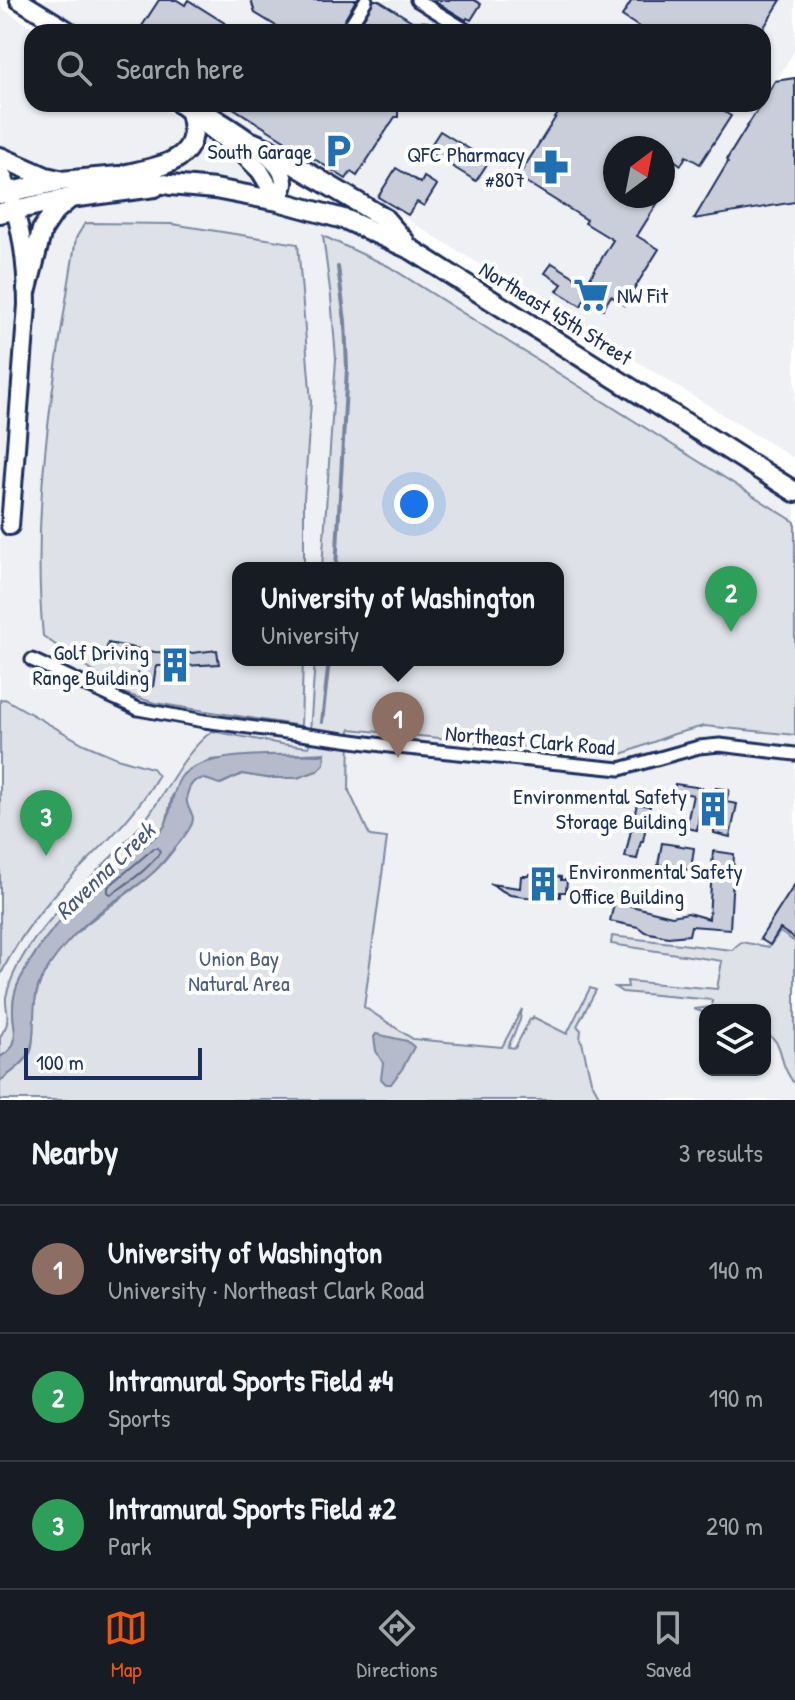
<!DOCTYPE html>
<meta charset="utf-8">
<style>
body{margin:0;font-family:"Patrick Hand",sans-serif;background:#242831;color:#f1f3f6}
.controls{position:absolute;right:24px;bottom:24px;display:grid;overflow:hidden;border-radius:16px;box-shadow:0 2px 6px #0004}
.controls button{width:72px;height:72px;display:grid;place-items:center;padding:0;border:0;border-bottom:2px solid #363941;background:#171b24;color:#f1f3f6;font:40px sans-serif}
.compass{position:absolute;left:603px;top:136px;width:72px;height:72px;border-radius:50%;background:#171b24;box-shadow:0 2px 6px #0004;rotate:32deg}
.scale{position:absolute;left:24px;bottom:20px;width:178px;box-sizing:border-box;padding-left:8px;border:4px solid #1b2f5e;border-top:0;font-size:22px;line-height:28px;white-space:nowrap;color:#1b2f5e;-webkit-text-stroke:6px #fff;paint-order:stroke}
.you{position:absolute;left:414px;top:504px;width:28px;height:28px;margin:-20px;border:6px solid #fff;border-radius:50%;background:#1a73e8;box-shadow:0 0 0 12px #1a73e833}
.badge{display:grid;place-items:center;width:52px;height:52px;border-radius:50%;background:#ea580c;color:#fff;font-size:26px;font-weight:700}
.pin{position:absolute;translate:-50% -66px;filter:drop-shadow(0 2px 4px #0008)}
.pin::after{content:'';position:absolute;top:42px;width:28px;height:24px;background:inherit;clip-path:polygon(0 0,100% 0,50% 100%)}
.popup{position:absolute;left:232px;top:562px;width:332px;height:104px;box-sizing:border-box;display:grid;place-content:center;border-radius:16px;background:#171b24;filter:drop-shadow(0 2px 6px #0005);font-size:26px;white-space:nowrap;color:#9ea1a6}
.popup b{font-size:30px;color:#f1f3f6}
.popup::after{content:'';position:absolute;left:50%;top:100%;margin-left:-16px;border:16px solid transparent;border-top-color:#171b24}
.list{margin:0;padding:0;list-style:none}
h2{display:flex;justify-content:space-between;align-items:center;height:104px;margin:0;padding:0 32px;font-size:34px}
h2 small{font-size:26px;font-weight:400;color:#9ea1a6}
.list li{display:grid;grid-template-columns:52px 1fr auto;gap:24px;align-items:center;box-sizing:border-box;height:128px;padding:0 32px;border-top:2px solid #363941}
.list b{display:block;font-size:30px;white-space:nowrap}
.list p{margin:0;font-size:26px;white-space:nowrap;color:#9ea1a6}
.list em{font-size:26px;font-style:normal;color:#9ea1a6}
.icon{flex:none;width:44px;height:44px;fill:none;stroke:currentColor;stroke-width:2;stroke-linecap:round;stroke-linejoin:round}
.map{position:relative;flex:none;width:795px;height:1100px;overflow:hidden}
.search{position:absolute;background:#171b24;box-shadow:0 2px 6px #0004;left:24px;right:24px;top:24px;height:88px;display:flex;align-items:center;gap:20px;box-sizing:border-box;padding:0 28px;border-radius:24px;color:#9ea1a6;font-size:30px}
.sheet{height:488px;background:#171b24}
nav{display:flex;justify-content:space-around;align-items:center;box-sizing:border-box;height:112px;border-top:2px solid #363941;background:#171b24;font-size:22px;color:#9ea1a6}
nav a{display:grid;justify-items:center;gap:4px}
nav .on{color:#ea580c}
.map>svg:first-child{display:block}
.built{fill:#eff0f4;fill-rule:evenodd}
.green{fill:#dee1e7;stroke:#7c88a2;stroke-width:2}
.water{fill:#b5bbca;stroke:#77839f;stroke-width:2}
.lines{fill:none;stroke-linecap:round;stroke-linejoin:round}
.shore{stroke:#596789;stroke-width:2}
.stream{stroke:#77839f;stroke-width:4}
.building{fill:#caceda;stroke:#1b2f5e;stroke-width:2}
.street-casing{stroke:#1b2f5e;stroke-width:17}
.secondary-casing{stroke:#1b2f5e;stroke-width:22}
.primary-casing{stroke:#1b2f5e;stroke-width:24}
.street{stroke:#fff;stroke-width:11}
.secondary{stroke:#fff;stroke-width:16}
.primary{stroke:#fff;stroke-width:18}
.labels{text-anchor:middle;stroke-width:8;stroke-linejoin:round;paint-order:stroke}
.poi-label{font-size:22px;fill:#1b2f5e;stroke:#fff;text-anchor:end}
.street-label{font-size:22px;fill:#1b2f5e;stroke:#fff}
.park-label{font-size:22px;fill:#4c5c80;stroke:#fff}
.water-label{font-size:24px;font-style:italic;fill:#49597e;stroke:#fff}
</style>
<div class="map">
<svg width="795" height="1100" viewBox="0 0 795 1100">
<rect width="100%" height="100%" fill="#fff"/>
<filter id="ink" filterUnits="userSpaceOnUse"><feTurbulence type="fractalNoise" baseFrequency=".0125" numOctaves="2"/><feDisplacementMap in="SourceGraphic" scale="16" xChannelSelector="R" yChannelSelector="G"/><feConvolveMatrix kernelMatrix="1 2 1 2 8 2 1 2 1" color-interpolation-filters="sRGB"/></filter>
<g filter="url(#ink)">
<g class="built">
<path d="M 38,0 L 795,0 L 795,50 L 763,103 L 763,32 L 89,32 Z"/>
<path d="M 0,7 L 40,32 L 32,32 L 32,104 L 155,104 L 795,505 L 795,1100 L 0,1100 ZM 238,568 L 558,568 L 558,660 L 238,660 ZM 705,1010 L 765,1010 L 765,1070 L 705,1070 Z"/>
<path d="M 205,104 L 763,104 L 694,218 L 795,202 L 795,459 L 322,167 L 301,163 ZM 615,148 L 663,148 L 663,196 L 615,196 Z"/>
</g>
<g class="green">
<path d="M 85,223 L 172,224 L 298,244 L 311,402 L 304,499 L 304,568 L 238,568 L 238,660 L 303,660 L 301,726 L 155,703 L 123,693 L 43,636 C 30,503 55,370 76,238 Z"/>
<path d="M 323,236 L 388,266 L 795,522 L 795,735 L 704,726 L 674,734 L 617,756 L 350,729 L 349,791 L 370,836 L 387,838 L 364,1007 L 413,1039 L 502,1047 L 522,1009 L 520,1020 L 508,1047 L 515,1048 L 530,1019 L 532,1020 L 533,1017 L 567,1034 L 590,988 L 596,990 L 577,1026 L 581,1030 L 580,1040 L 582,1042 L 591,1081 L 601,1099 L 603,1097 L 607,1100 L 0,1100 L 0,1081 C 10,1073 26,1063 31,1051 C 34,1041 33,1030 33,1020 C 34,995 40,977 55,957 C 82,919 125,900 158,868 C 171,856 181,839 192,824 C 193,816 189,813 187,805 C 185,795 189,780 201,779 C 207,778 215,783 221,784 L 242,774 L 267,778 L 297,778 L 317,771 L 324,753 L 258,756 L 210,760 L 172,796 L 166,824 L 162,830 C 133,859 96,882 68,912 C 50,931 33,954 21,978 C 16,987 13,998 13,1008 C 12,1029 24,1044 0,1057 C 0,1051 0,1044 0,1038 C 1,1033 7,1028 7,1022 C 9,1014 5,1005 6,997 C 21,930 100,875 142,824 C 167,793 180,756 212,731 L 281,744 L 309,747 L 315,660 L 558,660 L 558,568 L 322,568 L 336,359 L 331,297 Z"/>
<path d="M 5,699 L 84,744 L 117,758 L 152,768 L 158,776 C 131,823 96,850 60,889 C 36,915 15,944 0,976 L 0,700 Z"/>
<path d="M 780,932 L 795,942 L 795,1082 L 793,1082 C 789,1076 785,1069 783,1062 C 780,1049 778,1039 765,1033 L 765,1010 L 705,1010 L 705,1013 L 694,1009 L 712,1007 L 712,1000 L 622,992 L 615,987 L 628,987 L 627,981 L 717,989 L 722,961 L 611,944 L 612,936 L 732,950 L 741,942 L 769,947 Z"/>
</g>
<g class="water">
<path d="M 325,753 L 324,764 L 317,771 L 297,778 L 267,778 L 242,774 L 220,784 C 215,783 209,779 203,779 C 190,778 184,796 188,806 C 190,813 195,815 192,823 C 188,835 175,847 167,857 C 151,879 127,892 106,907 C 82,925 60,948 44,974 C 27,1000 40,1037 27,1057 C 21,1066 9,1074 0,1081 L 0,1057 C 24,1044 12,1029 13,1008 C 13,998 16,987 21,978 C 33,954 50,931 68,912 C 96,882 133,859 162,830 C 173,815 170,793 181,777 C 201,750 288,755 321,755 Z"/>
<path d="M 376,1034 L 407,1041 L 414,1047 L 402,1069 L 391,1084 L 386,1084 L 381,1079 L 383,1063 L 376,1051 L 374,1037 Z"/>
</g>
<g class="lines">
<path class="shore" d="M 154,848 L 158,848 L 160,852 C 149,869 129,882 112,894 L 108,893 L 108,887 Z"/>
<g class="stream">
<path d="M 336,568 L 347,368 L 345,321 L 338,267"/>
<path d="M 322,722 L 329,660"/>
</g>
</g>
<g class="building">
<path d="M 159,0 L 177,0 L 185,5 L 188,0 L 239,32 L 152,32 L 142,26 Z"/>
<path d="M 251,0 L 356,0 L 338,32 L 286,32 L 255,13 Z"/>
<path d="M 374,0 L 378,0 L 412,21 L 428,22 L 429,32 L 356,32 Z"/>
<path d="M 433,0 L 474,0 L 481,4 L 471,20 L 467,18 L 466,20 Z"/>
<path d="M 632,0 L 781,0 L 761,32 L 647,32 L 622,16 Z"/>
<path d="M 795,78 L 795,202 L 694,219 L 728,162 L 727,159 L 761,104 L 763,104 L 763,101 L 775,81 Z"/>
<path d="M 227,104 L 398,104 L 398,117 L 395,117 L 357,176 L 351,172 L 346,179 Z"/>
<path d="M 564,104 L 711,104 L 731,116 L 700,164 L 686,156 L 681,165 L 671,158 L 663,171 L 663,148 L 615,148 L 615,196 L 662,196 L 637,236 L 659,249 L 624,305 L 611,296 L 603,309 L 585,298 L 581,306 L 557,291 L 562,284 L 545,273 L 552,263 L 586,284 L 613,240 L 585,223 L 587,220 L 518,177 Z"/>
<path d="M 440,131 L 489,161 L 476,181 L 427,151 Z"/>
<path d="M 396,168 L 421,183 L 424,177 L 437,185 L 424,206 L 417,202 L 408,215 L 378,197 Z"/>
<path d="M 108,643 L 155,652 L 192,653 L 217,650 L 219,664 L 183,666 L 156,666 L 153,687 L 136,685 L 139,664 L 105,656 Z"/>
<path d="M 675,784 L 703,788 L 697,830 L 686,828 L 693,795 L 674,791 Z"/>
<path d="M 716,788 L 729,790 L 726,802 L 737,804 L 730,837 L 714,833 Z"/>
<path d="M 637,804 L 650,806 L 643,841 L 641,841 L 637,859 L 625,857 Z"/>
<path d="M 662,843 L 694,848 L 691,870 L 658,865 Z"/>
<path d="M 713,851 L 734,854 L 730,929 L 691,926 L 689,935 L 668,937 L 645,932 L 638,927 L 610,921 L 616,895 L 633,898 L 631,906 L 672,916 L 688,913 L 709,919 Z"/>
<path d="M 529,874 L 561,877 L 561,880 L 567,880 L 566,892 L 560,892 L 560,897 L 534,895 L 533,898 L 510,895 L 490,884 L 520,888 L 521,876 L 528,876 Z"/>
<path d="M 795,884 L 795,939 L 780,929 L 770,945 L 760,939 Z"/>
</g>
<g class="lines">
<g class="street-casing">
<g id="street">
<path d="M 417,0 L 469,32"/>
<path d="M 346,32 L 366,0"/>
<path d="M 32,660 L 138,709 L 204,721 L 397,747 L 620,769 L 699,747 L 720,745 L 795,754"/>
</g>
</g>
<g class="secondary-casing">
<g id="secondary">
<path d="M 19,0 L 71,32"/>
<path d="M 179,104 L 243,154 L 260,171 L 278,201"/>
<path d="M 192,104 C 213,117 286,157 284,183 C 284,188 279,196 278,201"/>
<path d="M 0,170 C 20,212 27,260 27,305 L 10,526"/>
</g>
</g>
<g class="primary-casing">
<g id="primary">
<path d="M 252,142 L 268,149 L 384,218 L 405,242"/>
<path d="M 0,157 L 46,177 L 59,180"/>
<path d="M 127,174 C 163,166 204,160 190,113"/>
<path d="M 0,194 L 61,181 L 119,176 L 170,185 L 215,189 L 278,201 L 347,220 L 412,250 L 795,492"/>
<path d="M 0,213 L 70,198 L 155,187"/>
<path d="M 27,289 L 42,230 L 54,212 L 68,200"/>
</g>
</g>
<use href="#street" class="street"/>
<use href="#secondary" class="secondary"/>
<use href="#primary" class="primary"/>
</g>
</g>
<defs>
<g id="parking-bare" transform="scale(2.76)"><path d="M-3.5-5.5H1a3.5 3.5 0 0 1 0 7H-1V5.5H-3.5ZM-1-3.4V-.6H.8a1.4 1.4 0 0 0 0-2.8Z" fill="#1f6fb2" stroke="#fff" stroke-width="2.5" paint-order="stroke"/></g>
<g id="pharmacy-bare" transform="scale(2.76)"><path d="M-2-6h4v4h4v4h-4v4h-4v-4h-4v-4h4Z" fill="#1f6fb2" stroke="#fff" stroke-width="2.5" paint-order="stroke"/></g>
<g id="supermarket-bare" transform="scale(2.76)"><path d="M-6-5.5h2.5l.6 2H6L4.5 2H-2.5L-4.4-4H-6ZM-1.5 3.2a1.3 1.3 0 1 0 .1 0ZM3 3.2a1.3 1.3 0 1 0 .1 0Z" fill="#1f6fb2" stroke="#fff" stroke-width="2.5" paint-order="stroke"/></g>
<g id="building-bare" transform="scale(2.76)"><path d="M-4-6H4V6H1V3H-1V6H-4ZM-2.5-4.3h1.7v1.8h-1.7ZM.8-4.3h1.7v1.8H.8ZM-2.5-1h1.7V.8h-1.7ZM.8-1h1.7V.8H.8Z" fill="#1f6fb2" stroke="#fff" stroke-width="2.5" paint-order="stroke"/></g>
</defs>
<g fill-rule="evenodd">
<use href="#parking-bare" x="338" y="151"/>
<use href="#pharmacy-bare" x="551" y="167"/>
<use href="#supermarket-bare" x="591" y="295"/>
<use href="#building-bare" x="175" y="665"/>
<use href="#building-bare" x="713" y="809"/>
<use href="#building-bare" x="543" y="884"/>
</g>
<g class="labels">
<g class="poi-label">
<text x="312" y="159">South Garage</text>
<text x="525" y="162">QFC Pharmacy<tspan x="525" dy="25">#807</tspan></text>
<text x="617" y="303" text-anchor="start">NW Fit</text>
<text x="149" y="660">Golf Driving<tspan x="149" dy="25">Range Building</tspan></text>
<text x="687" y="804">Environmental Safety<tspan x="687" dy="25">Storage Building</tspan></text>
<text x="569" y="879" text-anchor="start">Environmental Safety<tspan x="569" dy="25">Office Building</tspan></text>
</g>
<g class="street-label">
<text transform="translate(556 313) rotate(32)" y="8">Northeast 45th Street</text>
<text transform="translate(530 740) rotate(5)" y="8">Northeast Clark Road</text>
</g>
<g class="park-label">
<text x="239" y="966">Union Bay<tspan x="239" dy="25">Natural Area</tspan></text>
</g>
<g class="water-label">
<text transform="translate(105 871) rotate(-44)" y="8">Ravenna Creek</text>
</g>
</g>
</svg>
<div class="controls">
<button><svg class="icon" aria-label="layers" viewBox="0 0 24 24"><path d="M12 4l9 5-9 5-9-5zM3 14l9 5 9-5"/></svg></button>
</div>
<svg class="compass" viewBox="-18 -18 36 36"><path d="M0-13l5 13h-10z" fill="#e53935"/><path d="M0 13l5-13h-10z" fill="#9ea1a6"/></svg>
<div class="scale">100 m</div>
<div class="you"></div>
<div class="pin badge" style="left:398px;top:758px;background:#8d6e63">1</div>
<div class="popup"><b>University of Washington</b>University</div>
<div class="pin badge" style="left:731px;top:632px;background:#2e9e5b">2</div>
<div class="pin badge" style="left:46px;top:856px;background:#2e9e5b">3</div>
<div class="search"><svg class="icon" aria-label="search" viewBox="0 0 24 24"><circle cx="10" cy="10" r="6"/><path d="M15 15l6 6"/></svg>Search here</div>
</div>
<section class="sheet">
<h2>Nearby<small>3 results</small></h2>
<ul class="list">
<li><span class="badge" style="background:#8d6e63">1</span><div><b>University of Washington</b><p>University · Northeast Clark Road</p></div><em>140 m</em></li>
<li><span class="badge" style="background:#2e9e5b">2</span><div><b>Intramural Sports Field #4</b><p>Sports</p></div><em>190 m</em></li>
<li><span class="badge" style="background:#2e9e5b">3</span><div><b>Intramural Sports Field #2</b><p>Park</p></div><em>290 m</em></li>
</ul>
</section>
<nav>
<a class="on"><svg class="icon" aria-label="map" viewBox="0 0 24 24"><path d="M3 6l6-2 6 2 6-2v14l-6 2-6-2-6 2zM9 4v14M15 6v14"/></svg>Map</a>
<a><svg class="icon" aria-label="directions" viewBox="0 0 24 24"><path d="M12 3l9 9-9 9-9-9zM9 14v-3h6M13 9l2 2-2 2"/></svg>Directions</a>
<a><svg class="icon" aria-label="saved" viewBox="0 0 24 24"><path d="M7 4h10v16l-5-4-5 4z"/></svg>Saved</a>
</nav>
